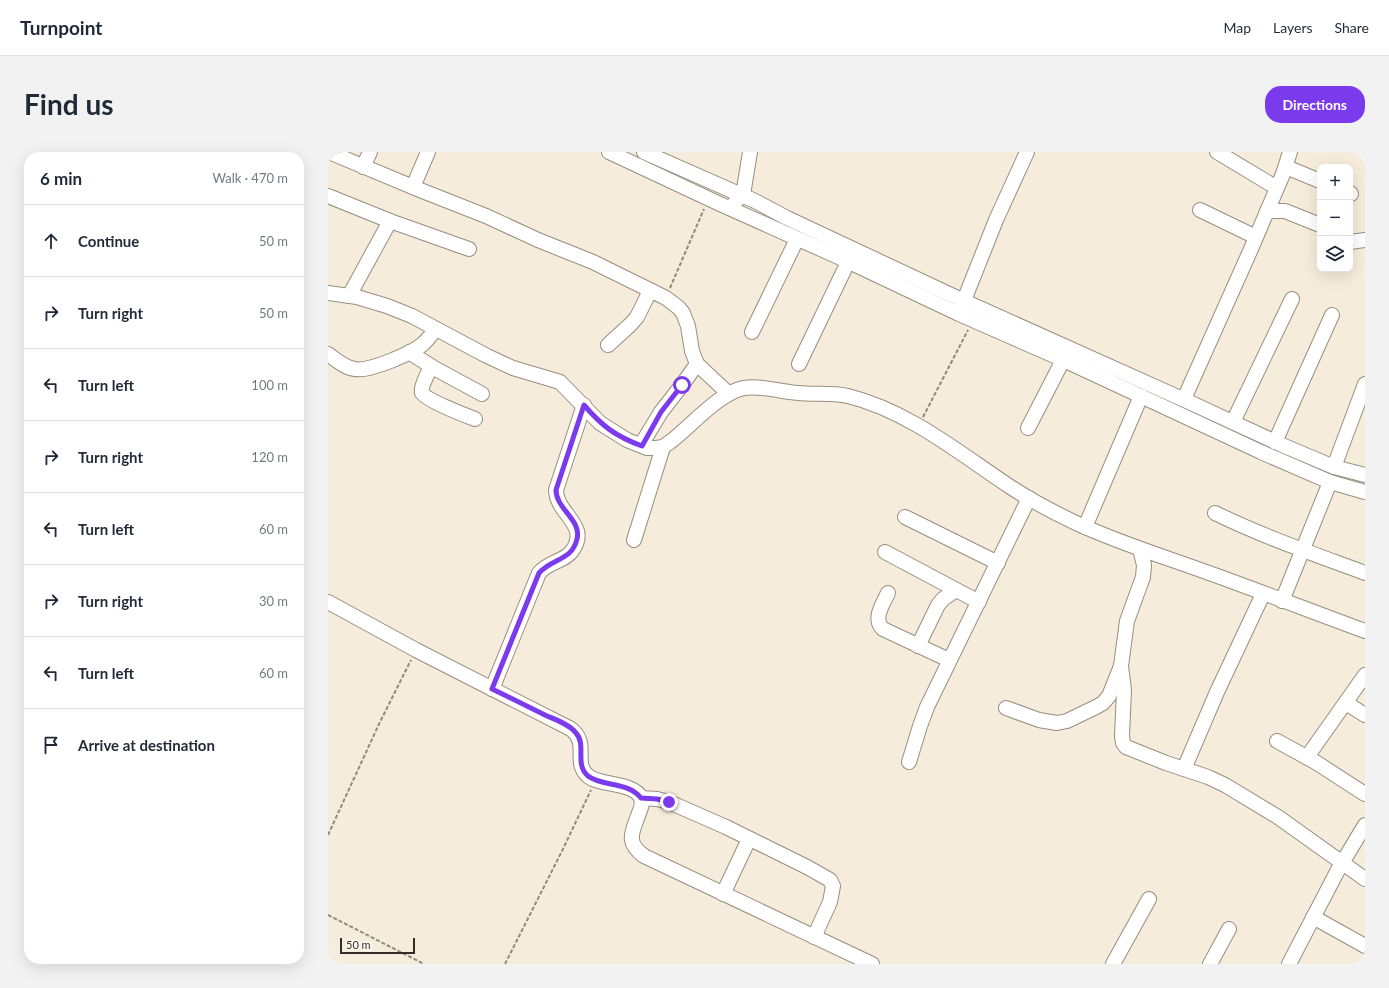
<!DOCTYPE html>
<meta charset="utf-8">
<style>
body{margin:0;font-family:Lato,sans-serif;background:#f2f2f3;color:#1f2937}
.controls{position:absolute;right:12px;top:12px;display:grid;overflow:hidden;border-radius:8px;box-shadow:0 4px 16px #0002}
.controls button{width:36px;height:36px;display:grid;place-items:center;padding:0;border:0;border-bottom:1px solid #e0e1e3;background:#fff;color:#1f2937;font:20px sans-serif}
.scale{position:absolute;left:12px;bottom:10px;width:75px;box-sizing:border-box;padding-left:4px;border:2px solid #312d27;border-top:0;font-size:11px;line-height:14px;white-space:nowrap;color:#312d27;-webkit-text-stroke:3px #fefaf3;paint-order:stroke}
.stop{position:absolute;width:12px;height:12px;margin:-9px;border:3px solid #7c3aed;border-radius:50%;background:#fff}
.stop.end{background:#7c3aed;border-color:#fff;box-shadow:0 1px 4px #0008}
.list{margin:0;padding:0;list-style:none}
h2{display:flex;justify-content:space-between;align-items:center;height:52px;margin:0;padding:0 16px;font-size:17px}
h2 small{font-size:13px;font-weight:400;color:#747a83}
.list li{display:grid;grid-template-columns:26px 1fr auto;gap:12px;align-items:center;box-sizing:border-box;height:72px;padding:0 16px;border-top:1px solid #e0e1e3}
.list b{display:block;font-size:15px;white-space:nowrap}
.list em{font-size:13px;font-style:normal;color:#747a83}
.icon{flex:none;width:22px;height:22px;fill:none;stroke:currentColor;stroke-width:2;stroke-linecap:round;stroke-linejoin:round}
.map{position:relative;flex:none;width:1037px;height:812px;overflow:hidden;border-radius:16px}
header{display:flex;align-items:center;gap:24px;box-sizing:border-box;height:56px;padding:0 20px;background:#fff;border-bottom:1px solid #e0e1e3}
header strong{font-size:19px}
nav{display:flex;gap:22px;margin-inline-start:auto;font-size:14px}
.intro{display:flex;align-items:center;justify-content:space-between;box-sizing:border-box;height:96px;padding:0 24px}
h1{margin:0;font-size:28px}
.button{padding:10px 18px;border-radius:16px;background:#7c3aed;color:#fff;font-size:14px;font-weight:700}
main{display:flex;gap:24px;padding:0 24px}
aside{flex:1;background:#fff;border-radius:16px;box-shadow:0 4px 16px #0002}
.map>svg:first-child{display:block}
.lines{fill:none;stroke-linecap:round;stroke-linejoin:round}
.minor-casing{stroke:#988e7f;stroke-width:16}
.path{stroke:#918b7f;stroke-width:2;stroke-dasharray:4 2;stroke-linecap:butt}
.minor{stroke:#fff;stroke-width:14}
.route{stroke:#7c3aed;stroke-width:5}
</style>
<header>
<strong>Turnpoint</strong>
<nav><a>Map</a><a>Layers</a><a>Share</a></nav>
</header>
<div class="intro"><h1>Find us</h1><a class="button">Directions</a></div>
<main>
<aside>
<h2>6 min<small>Walk · 470 m</small></h2>
<ul class="list">
<li><svg class="icon" aria-label="ahead" viewBox="0 0 24 24"><path d="M12 20V5M6 11l6-6 6 6"/></svg><div><b>Continue</b></div><em>50 m</em></li>
<li><svg class="icon" aria-label="right" viewBox="0 0 24 24"><path d="M7 20v-9h11M14 6l5 5-5 5"/></svg><div><b>Turn right</b></div><em>50 m</em></li>
<li><svg class="icon" aria-label="left" viewBox="0 0 24 24"><path d="M17 20v-9H6M10 6l-5 5 5 5"/></svg><div><b>Turn left</b></div><em>100 m</em></li>
<li><svg class="icon" aria-label="right" viewBox="0 0 24 24"><path d="M7 20v-9h11M14 6l5 5-5 5"/></svg><div><b>Turn right</b></div><em>120 m</em></li>
<li><svg class="icon" aria-label="left" viewBox="0 0 24 24"><path d="M17 20v-9H6M10 6l-5 5 5 5"/></svg><div><b>Turn left</b></div><em>60 m</em></li>
<li><svg class="icon" aria-label="right" viewBox="0 0 24 24"><path d="M7 20v-9h11M14 6l5 5-5 5"/></svg><div><b>Turn right</b></div><em>30 m</em></li>
<li><svg class="icon" aria-label="left" viewBox="0 0 24 24"><path d="M17 20v-9H6M10 6l-5 5 5 5"/></svg><div><b>Turn left</b></div><em>60 m</em></li>
<li><svg class="icon" aria-label="arrive" viewBox="0 0 24 24"><path d="M6 21V4h12l-3 4 3 4H6"/></svg><div><b>Arrive at destination</b></div></li>
</ul>
</aside>
<div class="map">
<svg width="1037" height="812" viewBox="0 0 1037 812">
<rect width="100%" height="100%" fill="#f6ecdb"/>
<g class="lines">
<g class="minor-casing">
<g id="minor">
<path d="M 1,0 L 92,38 L 158,64 L 210,88 L 265,110 L 338,146 L 351,156 L 355,161 L 360,174 L 364,199 L 369,212 L 401,242"/>
<path d="M 281,0 L 392,52 L 515,107 L 631,162 L 729,205 L 933,300 L 1002,330 L 1037,340"/>
<path d="M 316,0 L 427,49 L 459,66 L 636,149 L 861,250 L 954,293 L 1006,315 L 1037,323"/>
<path d="M 889,0 L 949,36"/>
<path d="M 35,15 L 42,0"/>
<path d="M 958,15 L 992,29"/>
<path d="M 85,35 L 100,0"/>
<path d="M 1022,41 L 1023,42"/>
<path d="M 0,44 L 62,69 L 141,97"/>
<path d="M 407,50 L 415,43 L 422,0"/>
<path d="M 872,58 L 928,85"/>
<path d="M 939,59 L 957,59 L 992,73"/>
<path d="M 1022,90 L 1037,88"/>
<path d="M 0,141 L 29,145 L 59,154 L 84,164 L 159,204 L 185,216 L 232,230 L 272,271 L 299,288 L 319,296 L 328,296 L 335,295 L 342,290 C 362,275 392,240 416,236 C 434,233 452,240 470,241 C 487,243 503,240 520,244 C 580,259 630,300 681,334 C 702,348 725,360 748,371 C 791,391 837,405 881,421 C 934,440 985,460 1037,479"/>
<path d="M 21,144 L 62,69"/>
<path d="M 633,156 L 668,68 L 699,0"/>
<path d="M 424,180 L 469,87"/>
<path d="M 280,193 L 303,172 L 309,165 L 322,139"/>
<path d="M 81,200 L 106,216 L 154,242"/>
<path d="M 0,202 C 8,208 17,216 27,217 C 41,220 85,201 96,191 C 100,187 104,182 108,177"/>
<path d="M 471,212 L 520,110"/>
<path d="M 103,214 C 101,220 92,235 94,241 C 95,247 139,264 147,267"/>
<path d="M 856,247 L 923,97 L 955,22 L 962,0"/>
<path d="M 905,270 L 964,147"/>
<path d="M 700,276 L 735,208"/>
<path d="M 947,290 L 1004,163"/>
<path d="M 313,293 L 333,260 L 354,233 L 369,212"/>
<path d="M 1006,315 L 1037,232"/>
<path d="M 887,361 C 936,385 986,402 1037,421"/>
<path d="M 577,365 L 670,411"/>
<path d="M 757,375 L 813,244"/>
<path d="M 306,388 L 335,295"/>
<path d="M 557,400 L 651,450"/>
<path d="M 560,441 C 555,452 544,467 555,477 L 621,508"/>
<path d="M 954,449 L 1002,330"/>
<path d="M 0,450 L 88,498 L 243,577 C 262,592 244,610 260,624 C 272,634 306,630 313,646 C 315,651 313,656 311,661 C 304,681 297,690 316,704 L 544,812"/>
<path d="M 590,494 L 610,453 L 615,447 L 628,438"/>
<path d="M 793,514 L 796,538 L 794,584 L 795,591 L 798,595 L 838,611 L 880,625 L 897,633 L 950,665 L 1037,727"/>
<path d="M 164,537 L 211,421 C 221,409 236,410 244,399 C 263,373 228,362 228,338 L 256,253"/>
<path d="M 1018,551 L 1037,563"/>
<path d="M 678,556 L 711,568 L 729,571 L 739,569 L 768,555 L 775,551 L 781,544 L 793,514 L 799,469 L 815,425 L 816,413 L 812,397"/>
<path d="M 949,589 L 989,611 L 1037,642"/>
<path d="M 979,605 L 1037,523"/>
<path d="M 581,610 L 592,574 L 599,555 L 701,346"/>
<path d="M 856,617 L 889,540 L 935,442"/>
<path d="M 313,646 L 329,647 L 341,650 L 398,675 L 479,715 L 502,728 L 505,734 L 502,750 L 486,785"/>
<path d="M 395,742 L 421,687"/>
<path d="M 985,765 L 1037,794"/>
<path d="M 785,812 L 821,747"/>
<path d="M 882,812 L 901,777"/>
<path d="M 961,812 L 1011,716 L 1037,673"/>
</g>
</g>
<g class="path">
<path d="M 342,136 L 376,57"/>
<path d="M 595,265 L 640,178"/>
<path d="M 0,683 L 51,572 L 83,508"/>
<path d="M 0,763 L 96,812"/>
<path d="M 177,812 L 234,699 L 263,638"/>
</g>
<use href="#minor" class="minor"/>
</g>
<g class="lines">
<path class="route" d="M 341,650 L 329,647 L 313,646 C 299,629 274,635 260,624 C 246,612 259,593 248,581 C 242,573 229,568 219,564 C 201,555 183,546 164,537 L 211,421 C 224,406 244,409 249,387 C 254,368 228,357 228,338 L 256,253 C 274,274 287,284 314,294 L 333,260 L 354,233"/>
</g>
</svg>
<div class="controls">
<button>+</button>
<button>−</button>
<button><svg class="icon" aria-label="layers" viewBox="0 0 24 24"><path d="M12 4l9 5-9 5-9-5zM3 14l9 5 9-5"/></svg></button>
</div>
<div class="scale">50 m</div>
<div class="stop" style="left:354px;top:233px"></div>
<div class="stop end" style="left:341px;top:650px"></div>
</div>
</main>
